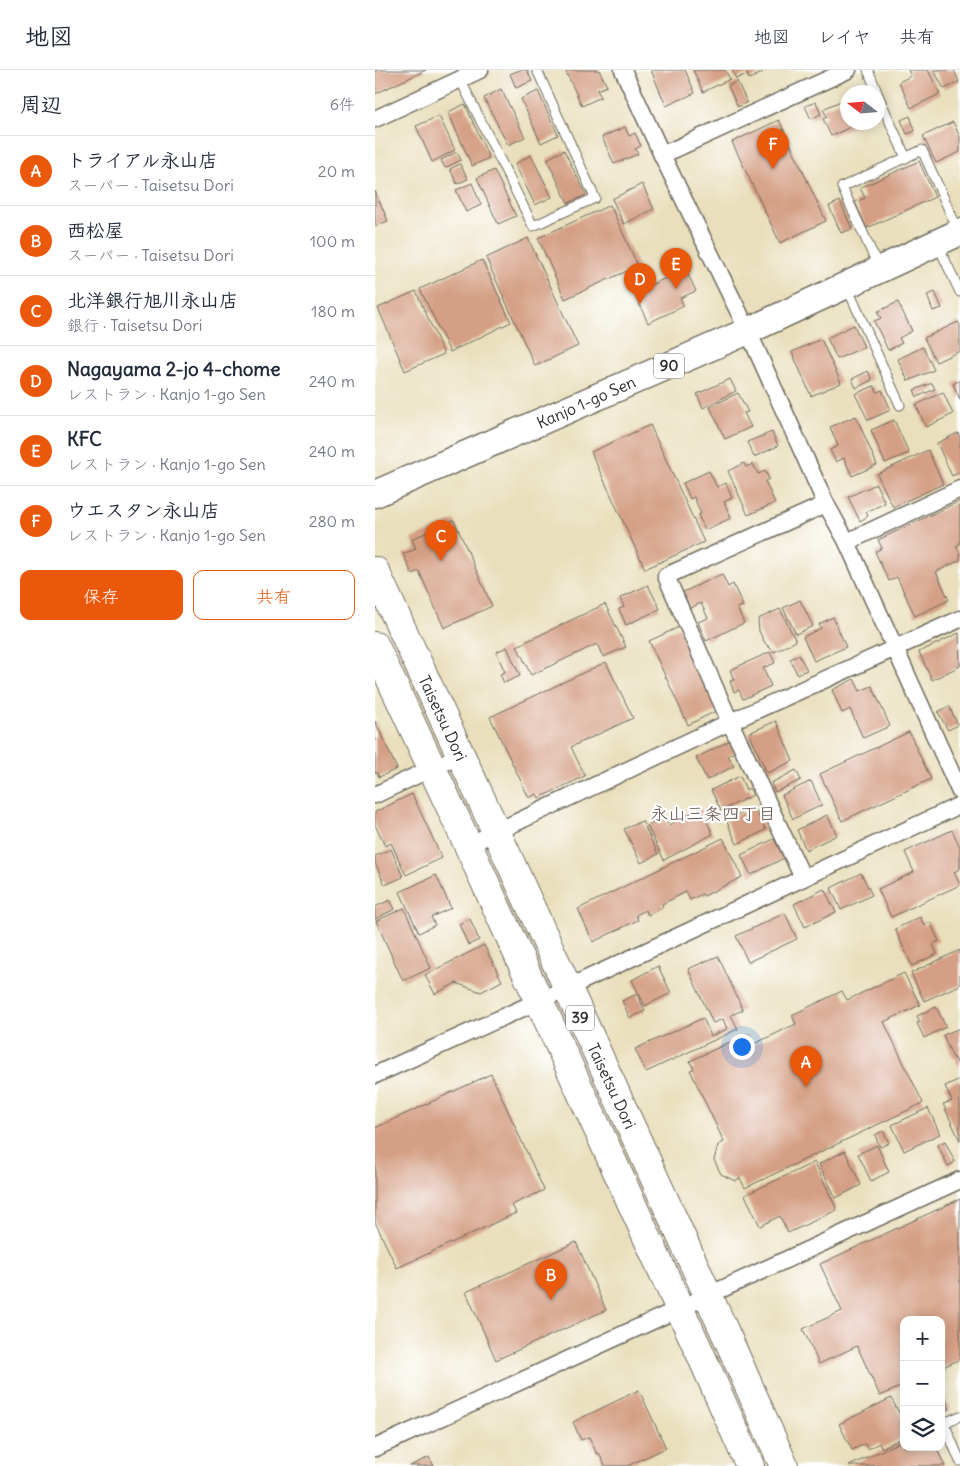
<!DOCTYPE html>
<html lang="ja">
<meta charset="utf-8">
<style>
body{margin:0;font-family:Delius,"Klee One",sans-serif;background:#f2f2f3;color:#1f2937}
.controls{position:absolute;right:15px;bottom:15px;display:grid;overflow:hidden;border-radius:10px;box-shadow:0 2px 12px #0003}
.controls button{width:45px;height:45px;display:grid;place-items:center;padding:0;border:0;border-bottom:1px solid #e0e1e3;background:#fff;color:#1f2937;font:25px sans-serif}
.compass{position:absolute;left:465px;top:15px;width:45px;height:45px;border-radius:50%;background:#fff;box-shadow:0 2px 12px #0003;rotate:286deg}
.you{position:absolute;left:366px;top:976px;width:18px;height:18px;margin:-12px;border:4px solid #fff;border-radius:50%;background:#1a73e8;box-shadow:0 0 0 8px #1a73e833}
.badge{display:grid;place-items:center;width:32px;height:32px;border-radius:50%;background:#ea580c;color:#fff;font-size:16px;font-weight:700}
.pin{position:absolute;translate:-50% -41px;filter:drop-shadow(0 1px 2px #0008)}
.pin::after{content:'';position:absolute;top:26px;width:18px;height:15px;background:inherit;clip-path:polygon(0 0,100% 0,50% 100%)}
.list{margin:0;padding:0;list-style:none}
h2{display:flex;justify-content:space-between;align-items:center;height:65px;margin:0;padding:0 20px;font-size:21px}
h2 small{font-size:16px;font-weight:400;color:#747a83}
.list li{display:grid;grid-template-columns:32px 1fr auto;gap:15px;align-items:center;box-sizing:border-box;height:70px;padding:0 20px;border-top:1px solid #e0e1e3}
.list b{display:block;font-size:19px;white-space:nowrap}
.list p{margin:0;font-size:16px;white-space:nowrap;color:#747a83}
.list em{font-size:16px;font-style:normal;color:#747a83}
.actions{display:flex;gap:10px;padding:15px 20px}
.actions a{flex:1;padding:11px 0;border:1px solid #ea580c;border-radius:10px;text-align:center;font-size:18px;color:#ea580c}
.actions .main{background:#ea580c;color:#fff}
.icon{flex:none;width:28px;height:28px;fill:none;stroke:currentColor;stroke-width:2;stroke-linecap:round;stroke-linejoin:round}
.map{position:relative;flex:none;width:585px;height:1396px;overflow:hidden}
header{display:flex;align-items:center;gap:30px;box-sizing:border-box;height:70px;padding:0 25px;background:#fff;border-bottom:1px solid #e0e1e3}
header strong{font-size:24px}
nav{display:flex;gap:28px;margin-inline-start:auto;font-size:18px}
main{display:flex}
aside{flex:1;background:#fff}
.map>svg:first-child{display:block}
.building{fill:#d49f84}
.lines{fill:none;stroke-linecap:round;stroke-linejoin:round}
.lane-casing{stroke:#6e6a5e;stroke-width:11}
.street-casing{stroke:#6e6a5e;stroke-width:19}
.primary-casing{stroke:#6e6a5e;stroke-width:29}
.highway-casing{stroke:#6e6a5e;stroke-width:30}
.lane{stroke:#fff;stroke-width:9}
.street{stroke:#fff;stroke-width:16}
.primary{stroke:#fff;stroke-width:26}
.highway{stroke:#fff;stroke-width:28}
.labels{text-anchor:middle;stroke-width:4.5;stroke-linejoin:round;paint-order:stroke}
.shield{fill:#fff;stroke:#6b6b6b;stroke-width:1}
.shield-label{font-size:15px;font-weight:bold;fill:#2b2b2b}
.street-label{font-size:16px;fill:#2b2b2b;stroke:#fff}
.neighbourhood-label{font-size:18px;fill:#66544a;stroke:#fff}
</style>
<header>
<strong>地図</strong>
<nav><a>地図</a><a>レイヤ</a><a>共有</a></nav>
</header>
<main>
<aside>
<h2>周辺<small>6件</small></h2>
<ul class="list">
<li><span class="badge">A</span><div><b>トライアル永山店</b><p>スーパー · Taisetsu Dori</p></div><em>20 m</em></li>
<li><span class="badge">B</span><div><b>西松屋</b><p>スーパー · Taisetsu Dori</p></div><em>100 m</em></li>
<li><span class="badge">C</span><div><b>北洋銀行旭川永山店</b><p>銀行 · Taisetsu Dori</p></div><em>180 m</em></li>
<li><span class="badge">D</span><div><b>Nagayama 2-jo 4-chome</b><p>レストラン · Kanjo 1-go Sen</p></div><em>240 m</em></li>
<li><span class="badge">E</span><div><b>KFC</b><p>レストラン · Kanjo 1-go Sen</p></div><em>240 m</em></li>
<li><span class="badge">F</span><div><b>ウエスタン永山店</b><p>レストラン · Kanjo 1-go Sen</p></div><em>280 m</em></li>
</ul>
<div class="actions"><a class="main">保存</a><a>共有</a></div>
</aside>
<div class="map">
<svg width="585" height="1396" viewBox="0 0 585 1396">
<rect width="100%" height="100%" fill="#fff"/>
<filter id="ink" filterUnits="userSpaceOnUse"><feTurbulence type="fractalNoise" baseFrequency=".02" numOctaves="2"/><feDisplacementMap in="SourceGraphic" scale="10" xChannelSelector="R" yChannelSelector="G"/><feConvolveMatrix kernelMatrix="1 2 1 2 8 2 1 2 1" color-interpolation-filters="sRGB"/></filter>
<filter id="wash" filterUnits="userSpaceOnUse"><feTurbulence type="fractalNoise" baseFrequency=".0096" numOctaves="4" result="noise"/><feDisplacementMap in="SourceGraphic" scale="20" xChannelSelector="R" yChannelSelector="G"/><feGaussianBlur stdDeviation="1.12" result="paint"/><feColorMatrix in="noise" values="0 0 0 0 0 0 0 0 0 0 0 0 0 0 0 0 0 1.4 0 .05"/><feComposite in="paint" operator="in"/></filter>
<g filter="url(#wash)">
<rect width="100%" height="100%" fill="#e9dfbc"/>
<g id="blocks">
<g class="building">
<path d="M 0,0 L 51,0 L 0,24 Z"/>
<path d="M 145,0 L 152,0 L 157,11 L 141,18 L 135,4 Z"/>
<path d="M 190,0 L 224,0 L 232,16 L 222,20 L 226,27 L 207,36 Z"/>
<path d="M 276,0 L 310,0 L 320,23 L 291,36 Z"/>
<path d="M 318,0 L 350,0 L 355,9 L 328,22 Z"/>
<path d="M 357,0 L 386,0 L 387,3 L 374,9 L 372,4 L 361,9 Z"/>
<path d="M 533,0 L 553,0 L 565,24 L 536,38 L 524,12 L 536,6 Z"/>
<path d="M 559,0 L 579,0 L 584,12 L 569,19 Z"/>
<path d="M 362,11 L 372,32 L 363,37 L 353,16 Z"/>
<path d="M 126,19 L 150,67 L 133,75 L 109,28 Z"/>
<path d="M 163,21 L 183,65 L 166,73 L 146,29 Z"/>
<path d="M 470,29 L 472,34 L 472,52 L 481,52 L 482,54 L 456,66 L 448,49 L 452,47 L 448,39 Z"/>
<path d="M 441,32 L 446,44 L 436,49 L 430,36 Z"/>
<path d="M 90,34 L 114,88 L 97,96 L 73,42 Z"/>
<path d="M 64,46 L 80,80 L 57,92 L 41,56 Z"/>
<path d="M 535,46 L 540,61 L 532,64 L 526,50 Z"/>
<path d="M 404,50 L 451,151 L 405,173 L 357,72 Z"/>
<path d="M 578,52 L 585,67 L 585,82 L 561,93 L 548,66 Z"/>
<path d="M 250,57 L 254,66 L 260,63 L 266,76 L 260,79 L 263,84 L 239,94 L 227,67 Z"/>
<path d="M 189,80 L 211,125 L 193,133 L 172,89 Z"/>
<path d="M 82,82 L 86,90 L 70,98 L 66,90 Z"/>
<path d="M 156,85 L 177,127 L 160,135 L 140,94 Z"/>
<path d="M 544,91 L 560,127 L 492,158 L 480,132 L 490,128 L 485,118 Z"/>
<path d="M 85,94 L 93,109 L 82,114 L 75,99 Z"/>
<path d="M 119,100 L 141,146 L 123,154 L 102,108 Z"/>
<path d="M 97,113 L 106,135 L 91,142 L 81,120 Z"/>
<path d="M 267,114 L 279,139 L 249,154 L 237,129 Z"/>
<path d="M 0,121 L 13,151 L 0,156 Z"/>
<path d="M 465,131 L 477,159 L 466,163 L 454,136 Z"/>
<path d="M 235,135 L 263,196 L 190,229 L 163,168 Z"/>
<path d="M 153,168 L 203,276 L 160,296 L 111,188 Z"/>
<path d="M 107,190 L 136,252 L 75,282 L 45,219 Z"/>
<path d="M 312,202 L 321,221 L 305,228 L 309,236 L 273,253 L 261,227 L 265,220 L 295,206 L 296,209 Z"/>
<path d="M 41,221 L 69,284 L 30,301 L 3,238 Z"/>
<path d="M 560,222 L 567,238 L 558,241 L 552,225 Z"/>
<path d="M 523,232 L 537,261 L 524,268 L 527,273 L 513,280 L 499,251 L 506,248 L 502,242 Z"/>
<path d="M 583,252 L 585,255 L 585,281 L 561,292 L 549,268 Z"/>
<path d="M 479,255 L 489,277 L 462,289 L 452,268 Z"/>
<path d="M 446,269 L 466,313 L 436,326 L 417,282 Z"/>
<path d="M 548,277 L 559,300 L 533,311 L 523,289 Z"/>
<path d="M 493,301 L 497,310 L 481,318 L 477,309 Z"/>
<path d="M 355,309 L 361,321 L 328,338 L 322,324 Z"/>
<path d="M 585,310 L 585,330 L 578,314 Z"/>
<path d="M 557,313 L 560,319 L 542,327 L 539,320 Z"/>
<path d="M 499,316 L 502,322 L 507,320 L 516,340 L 493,350 L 480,324 Z"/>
<path d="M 568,322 L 578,344 L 551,357 L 541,335 Z"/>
<path d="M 363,323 L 373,342 L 369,343 L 376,357 L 350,369 L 335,337 Z"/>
<path d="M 481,346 L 502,395 L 477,406 L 469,388 L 461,392 L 455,380 L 463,376 L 455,357 Z"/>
<path d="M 519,350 L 534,383 L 510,393 L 496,360 Z"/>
<path d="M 275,355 L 329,472 L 270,499 L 216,382 Z"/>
<path d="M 397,362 L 403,376 L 379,387 L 372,372 Z"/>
<path d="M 583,363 L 585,367 L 585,402 L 577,406 L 562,373 Z"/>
<path d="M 553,380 L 568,414 L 518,437 L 502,404 Z"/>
<path d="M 369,393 L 371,397 L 378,394 L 383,404 L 390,401 L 394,409 L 390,411 L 400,433 L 373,445 L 353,401 Z"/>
<path d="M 334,401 L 342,417 L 351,413 L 357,428 L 349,432 L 356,448 L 330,460 L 323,445 L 326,444 L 319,427 L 315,429 L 308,413 Z"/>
<path d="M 501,414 L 510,433 L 491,442 L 493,446 L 485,451 L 473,427 Z"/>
<path d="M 585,431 L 585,474 L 581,476 L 585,484 L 585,490 L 561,502 L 574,530 L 540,546 L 522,507 L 514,511 L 500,482 L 507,478 L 503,470 Z"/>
<path d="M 79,450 L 117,536 L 69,558 L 44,501 L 37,504 L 28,484 L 41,479 L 37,469 Z"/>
<path d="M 347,504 L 353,517 L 358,514 L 368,536 L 362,538 L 369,553 L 331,571 L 323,552 L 333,548 L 326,533 L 315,538 L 308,522 Z"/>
<path d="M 273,515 L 285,539 L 251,555 L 244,539 L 249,537 L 245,528 Z"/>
<path d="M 425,530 L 438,556 L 421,564 L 408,538 Z"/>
<path d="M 230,534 L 251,577 L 228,587 L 222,574 L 156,605 L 142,576 Z"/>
<path d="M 405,539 L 421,571 L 399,582 L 390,573 L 384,561 L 383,549 Z"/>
<path d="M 458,547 L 471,577 L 439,591 L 428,567 L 446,558 L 444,554 Z"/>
<path d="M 304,557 L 343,640 L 313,655 L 274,571 Z"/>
<path d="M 584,563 L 585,596 L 557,610 L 544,582 Z"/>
<path d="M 132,577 L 145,606 L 129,613 L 125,604 L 130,602 L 121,582 Z"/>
<path d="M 395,582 L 400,593 L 388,598 L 396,616 L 368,629 L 364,620 L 359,622 L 355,611 L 359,610 L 355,600 Z"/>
<path d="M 424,585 L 432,600 L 422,604 L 415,589 Z"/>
<path d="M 231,592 L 258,648 L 196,677 L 210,706 L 164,728 L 162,724 L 154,728 L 115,647 Z"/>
<path d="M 479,609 L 485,621 L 497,616 L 515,656 L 488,668 L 475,639 L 467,643 L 457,620 Z"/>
<path d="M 574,636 L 583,655 L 573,660 L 563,642 Z"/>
<path d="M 0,651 L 22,699 L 4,707 L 2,702 L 0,703 Z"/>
<path d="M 401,651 L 418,691 L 392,703 L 374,663 Z"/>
<path d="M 534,662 L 556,709 L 467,751 L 445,704 Z"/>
<path d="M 354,671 L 360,682 L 353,685 L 359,696 L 332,710 L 321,688 Z"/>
<path d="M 421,700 L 426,710 L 400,722 L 396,713 Z"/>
<path d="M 365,706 L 371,720 L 374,718 L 378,725 L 346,741 L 336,720 Z"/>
<path d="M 436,711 L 447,735 L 418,749 L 407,725 Z"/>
<path d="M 37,724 L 67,788 L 31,805 L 16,773 L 10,776 L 0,755 L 0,742 Z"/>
<path d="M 379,737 L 391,760 L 362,774 L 351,750 Z"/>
<path d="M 325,738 L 338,764 L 289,790 L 272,756 L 289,747 L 294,755 Z"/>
<path d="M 452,745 L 462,765 L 431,780 L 422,760 Z"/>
<path d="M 267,751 L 283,784 L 266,793 L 249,759 Z"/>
<path d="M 577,760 L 585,777 L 585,799 L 579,802 L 585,815 L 516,847 L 503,819 L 539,802 L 530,782 Z"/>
<path d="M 348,768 L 367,807 L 329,826 L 327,824 L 315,830 L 311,822 L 287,834 L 288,837 L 273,845 L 271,840 L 261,845 L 263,850 L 218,872 L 203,839 Z"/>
<path d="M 399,769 L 409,788 L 376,805 L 366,785 Z"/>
<path d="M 16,779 L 28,807 L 10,815 L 0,793 L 0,786 Z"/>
<path d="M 486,803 L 497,825 L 466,840 L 456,818 Z"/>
<path d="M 61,805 L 76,838 L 56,847 L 60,855 L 44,863 L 25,822 Z"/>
<path d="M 449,819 L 461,842 L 430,857 L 419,834 Z"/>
<path d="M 15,830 L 20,839 L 0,849 L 0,837 Z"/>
<path d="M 29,838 L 56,898 L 28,911 L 1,851 Z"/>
<path d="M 410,843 L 422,869 L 373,892 L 361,866 Z"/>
<path d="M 545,847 L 549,855 L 555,852 L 564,871 L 558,874 L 562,884 L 537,896 L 520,859 Z"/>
<path d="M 95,849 L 104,870 L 93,875 L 84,854 Z"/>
<path d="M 109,875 L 127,911 L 106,922 L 81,913 L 60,924 L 50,905 Z"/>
<path d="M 585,880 L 585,915 L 549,931 L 536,903 Z"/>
<path d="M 343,886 L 368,940 L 356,945 L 363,959 L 271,1002 L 260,979 L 328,948 L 336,966 L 352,959 L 348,949 L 338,953 L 313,899 Z"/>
<path d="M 283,896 L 296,923 L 270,936 L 257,910 Z"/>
<path d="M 529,903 L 545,935 L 509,952 L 548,1033 L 370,1118 L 365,1108 L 360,1111 L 346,1104 L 339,1090 L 343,1075 L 349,1072 L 315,1000 L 319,999 L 315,991 L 372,964 L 377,975 L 421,954 L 417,945 L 467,921 L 472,930 Z"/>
<path d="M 262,924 L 270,941 L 255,948 L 247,931 Z"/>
<path d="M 561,937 L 571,957 L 549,968 L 542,953 L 545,952 L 542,946 Z"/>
<path d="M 585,958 L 585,995 L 583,995 L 580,988 L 578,988 L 568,965 Z"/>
<path d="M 116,1004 L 169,1120 L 137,1135 L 141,1143 L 22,1198 L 0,1152 L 0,1058 Z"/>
<path d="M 585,1009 L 585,1071 L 568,1034 L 577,1031 L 570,1016 Z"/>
<path d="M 553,1038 L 565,1064 L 529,1081 L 517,1055 Z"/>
<path d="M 508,1061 L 514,1073 L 505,1077 L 500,1065 Z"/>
<path d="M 570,1071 L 580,1092 L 573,1096 L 563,1075 Z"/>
<path d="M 502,1075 L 514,1102 L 496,1111 L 483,1084 Z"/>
<path d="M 470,1081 L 486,1115 L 461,1128 L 444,1094 Z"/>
<path d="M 440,1092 L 462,1140 L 413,1163 L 405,1146 L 385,1156 L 370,1125 Z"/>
<path d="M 585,1129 L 585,1289 L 566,1298 L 566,1250 L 529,1250 L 529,1315 L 505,1326 L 482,1276 L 444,1294 L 428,1259 L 467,1241 L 445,1194 Z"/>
<path d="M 201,1172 L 231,1240 L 121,1290 L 91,1222 Z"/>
<path d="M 264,1320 L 291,1378 L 252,1396 L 230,1396 L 224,1383 L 222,1384 L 214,1367 L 206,1370 L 198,1352 Z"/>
<path d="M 566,1321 L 575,1339 L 566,1343 Z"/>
<path d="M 516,1328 L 529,1352 L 529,1367 L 507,1378 L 504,1373 L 493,1379 L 490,1374 L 477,1380 L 464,1354 Z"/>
<path d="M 529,1370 L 529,1377 L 561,1377 L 570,1396 L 474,1396 Z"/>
<path d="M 54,1387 L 59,1396 L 35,1396 Z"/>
</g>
</g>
</g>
<g filter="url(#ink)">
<use href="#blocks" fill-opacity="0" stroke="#6e6a5e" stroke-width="1"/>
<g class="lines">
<g class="lane-casing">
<g id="lane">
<path d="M 493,0 L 502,22"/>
<path d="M 85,9 L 158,156 L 220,128 L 162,0"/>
<path d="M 502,23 L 531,88"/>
<path d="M 563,175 L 585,222"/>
<path d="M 504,198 L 467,117 L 547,80 L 583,160"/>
<path d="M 472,217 L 525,335"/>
<path d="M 585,1346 L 569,1353 L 585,1391"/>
</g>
</g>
<g class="street-casing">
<g id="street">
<path d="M 248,0 L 287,85 L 373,261 L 451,434 L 472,472 L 585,722"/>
<path d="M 0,49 L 105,0"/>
<path d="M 287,85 L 473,0"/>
<path d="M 472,472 L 585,419"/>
<path d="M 0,725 L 85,685"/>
<path d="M 93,775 L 355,652 L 585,549"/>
<path d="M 428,808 L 355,652 L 291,506 L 451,434"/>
<path d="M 0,1005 L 192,918 L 585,735"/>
<path d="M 0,1378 L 585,1110"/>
</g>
</g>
<g class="primary-casing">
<path id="primary" d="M 0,424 L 373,261 L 585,162"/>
</g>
<g class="highway-casing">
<g id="highway">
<path d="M 0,501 L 121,761 L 353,1269 L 409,1396"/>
<path d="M 0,576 L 93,775 L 325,1283 L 375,1396"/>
</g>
</g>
<use href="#lane" class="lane"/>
<use href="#street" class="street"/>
<use href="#primary" class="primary"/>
<use href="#highway" class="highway"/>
</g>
</g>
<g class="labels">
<g class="shield">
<rect x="279" y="283.5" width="30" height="25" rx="4"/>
<rect x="191" y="935.5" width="28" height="25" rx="4"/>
</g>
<g class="shield-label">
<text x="294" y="301">90</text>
<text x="205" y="953">39</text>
</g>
<g class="street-label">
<text transform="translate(211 332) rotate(-24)" y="6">Kanjo 1-go Sen</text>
<text transform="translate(68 648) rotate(65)" y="6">Taisetsu Dori</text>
<text transform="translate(237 1016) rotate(65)" y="6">Taisetsu Dori</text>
</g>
<g class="neighbourhood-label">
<text x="338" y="750">永山三条四丁目</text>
</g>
</g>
</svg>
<div class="controls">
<button>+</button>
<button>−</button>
<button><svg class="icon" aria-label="layers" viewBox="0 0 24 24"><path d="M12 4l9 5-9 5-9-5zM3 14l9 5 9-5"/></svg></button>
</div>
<svg class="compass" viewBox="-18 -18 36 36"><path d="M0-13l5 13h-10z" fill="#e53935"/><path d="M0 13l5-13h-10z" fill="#747a83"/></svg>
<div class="you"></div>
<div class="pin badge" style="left:431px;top:1017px">A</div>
<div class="pin badge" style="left:176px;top:1230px">B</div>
<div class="pin badge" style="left:66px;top:491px">C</div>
<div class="pin badge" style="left:265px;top:234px">D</div>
<div class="pin badge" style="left:301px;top:219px">E</div>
<div class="pin badge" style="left:398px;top:99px">F</div>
</div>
</main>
